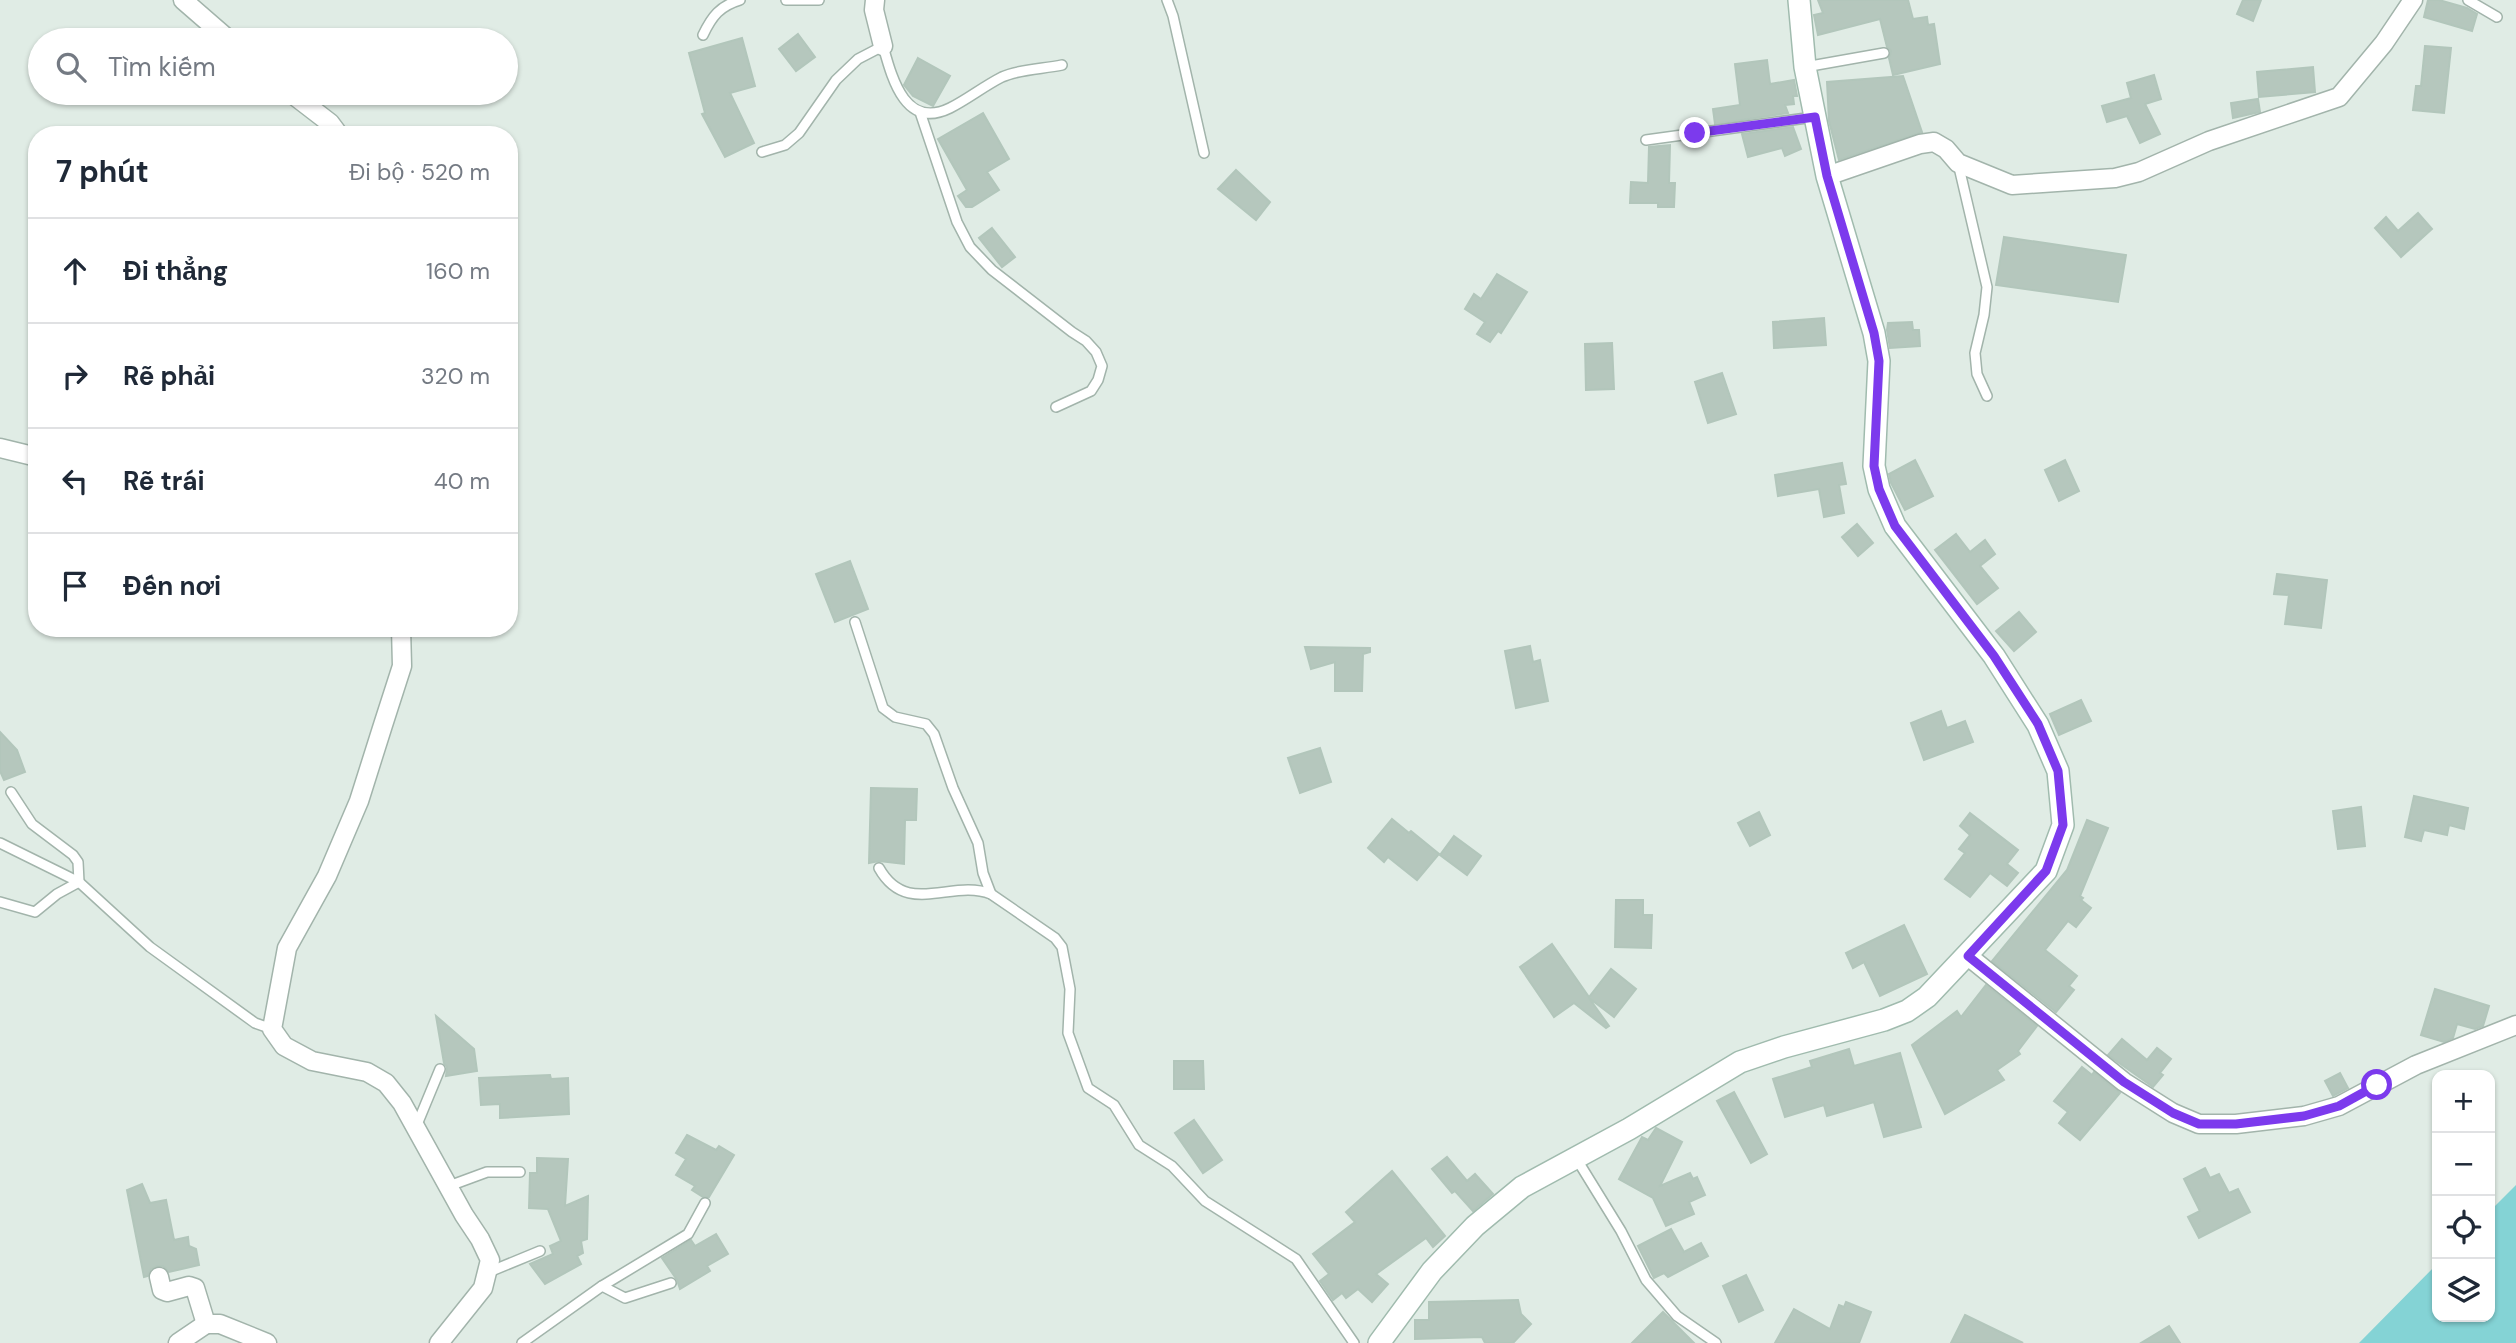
<!DOCTYPE html>
<html lang="vi">
<meta charset="utf-8">
<style>
body{margin:0;font-family:"DM Sans",sans-serif;background:#f2f2f3;color:#1f2937}
.controls{position:absolute;right:21px;bottom:21px;display:grid;overflow:hidden;border-radius:14px;box-shadow:0 2px 5px #0004}
.controls button{width:63px;height:63px;display:grid;place-items:center;padding:0;border:0;border-bottom:2px solid #e0e1e3;background:#fff;color:#1f2937;font:35px sans-serif}
.stop{position:absolute;width:21px;height:21px;margin:-16px;border:5px solid #7c3aed;border-radius:50%;background:#fff}
.stop.end{background:#7c3aed;border-color:#fff;box-shadow:0 2px 7px #0008}
.list{margin:0;padding:0;list-style:none}
h2{display:flex;justify-content:space-between;align-items:center;height:91px;margin:0;padding:0 28px;font-size:30px}
h2 small{font-size:23px;font-weight:400;color:#747a83}
.list li{display:grid;grid-template-columns:46px 1fr auto;gap:21px;align-items:center;box-sizing:border-box;height:105px;padding:0 28px;border-top:2px solid #e0e1e3}
.list b{display:block;font-size:26px;white-space:nowrap}
.list em{font-size:23px;font-style:normal;color:#747a83}
.icon{flex:none;width:38px;height:38px;fill:none;stroke:currentColor;stroke-width:2;stroke-linecap:round;stroke-linejoin:round}
.map{position:relative;flex:none;width:2516px;height:1343px;overflow:hidden}
.search{position:absolute;background:#fff;box-shadow:0 2px 5px #0004;left:28px;top:28px;width:490px;height:77px;display:flex;align-items:center;gap:18px;box-sizing:border-box;padding:0 24px;border-radius:38px;color:#747a83;font-size:26px}
.panel{position:absolute;background:#fff;box-shadow:0 2px 5px #0004;left:28px;top:126px;width:490px;height:511px;border-radius:28px}
.map>svg:first-child{display:block}
.water{fill:#84d3d5}
.building{fill:#b5c7bd;stroke:#b2c6bb;stroke-width:2}
.lines{fill:none;stroke-linecap:round;stroke-linejoin:round}
.lane-casing{stroke:#a2b4ab;stroke-width:12}
.street-casing{stroke:#a2b4ab;stroke-width:21}
.secondary-casing{stroke:#a0bbae;stroke-width:24}
.lane{stroke:#fff;stroke-width:9}
.street{stroke:#fff;stroke-width:18}
.secondary{stroke:#fff;stroke-width:21}
.route{stroke:#7c3aed;stroke-width:9}
</style>
<div class="map">
<svg width="2516" height="1343" viewBox="0 0 2516 1343">
<rect width="100%" height="100%" fill="#e0ece5"/>
<path class="water" d="M 2516,1185 L 2516,1343 L 2359,1343 L 2437,1264 L 2437,1317 L 2490,1317 L 2490,1211 Z"/>
<g class="building">
<path d="M 1818,0 L 1908,0 L 1913,19 L 1927,17 L 1928,25 L 1934,24 L 1940,64 L 1893,75 L 1889,58 L 1891,51 L 1887,47 L 1880,19 L 1818,35 L 1814,15 L 1823,13 Z"/>
<path d="M 2243,0 L 2261,0 L 2253,21 L 2237,14 Z"/>
<path d="M 2428,0 L 2439,0 L 2467,8 L 2477,14 L 2472,31 L 2424,17 Z"/>
<path d="M 798,34 L 815,57 L 796,71 L 779,49 Z"/>
<path d="M 742,38 L 755,86 L 730,93 L 754,143 L 725,157 L 702,114 L 705,113 L 689,53 Z"/>
<path d="M 2425,46 L 2451,48 L 2444,113 L 2413,110 L 2416,86 L 2421,86 Z"/>
<path d="M 918,58 L 950,76 L 933,106 L 913,96 L 904,85 Z"/>
<path d="M 1767,60 L 1770,84 L 1794,80 L 1797,96 L 1793,96 L 1794,104 L 1785,105 L 1788,113 L 1715,124 L 1713,109 L 1740,105 L 1735,64 Z"/>
<path d="M 2313,67 L 2315,92 L 2259,97 L 2257,72 Z"/>
<path d="M 2154,75 L 2161,99 L 2145,104 L 2160,134 L 2140,143 L 2127,116 L 2107,122 L 2102,106 L 2131,98 L 2127,83 Z"/>
<path d="M 1903,76 L 1922,132 L 1839,160 L 1829,121 L 1827,82 Z"/>
<path d="M 2258,99 L 2260,112 L 2233,118 L 2231,103 Z"/>
<path d="M 983,113 L 1009,159 L 987,172 L 999,190 L 972,207 L 966,207 L 958,196 L 967,190 L 938,139 Z"/>
<path d="M 1793,127 L 1801,149 L 1785,156 L 1782,148 L 1748,157 L 1742,134 Z"/>
<path d="M 1670,145 L 1669,183 L 1675,183 L 1674,207 L 1658,207 L 1658,203 L 1630,203 L 1631,182 L 1648,183 L 1649,147 Z"/>
<path d="M 1236,170 L 1270,202 L 1256,220 L 1218,189 Z"/>
<path d="M 2418,213 L 2432,229 L 2401,257 L 2375,228 L 2386,217 L 2398,231 Z"/>
<path d="M 992,228 L 1015,257 L 1002,267 L 979,238 Z"/>
<path d="M 2004,237 L 2126,255 L 2118,302 L 1996,285 Z"/>
<path d="M 1497,274 L 1527,292 L 1501,333 L 1498,331 L 1490,342 L 1477,334 L 1485,322 L 1465,309 L 1474,294 L 1481,299 Z"/>
<path d="M 1824,318 L 1826,345 L 1774,348 L 1773,322 Z"/>
<path d="M 1912,322 L 1913,330 L 1919,330 L 1920,346 L 1890,348 L 1887,330 L 1888,323 Z"/>
<path d="M 1612,343 L 1614,389 L 1586,390 L 1585,344 Z"/>
<path d="M 1722,373 L 1736,414 L 1708,423 L 1695,382 Z"/>
<path d="M 1915,460 L 1933,496 L 1905,510 L 1891,483 L 1889,474 Z"/>
<path d="M 2065,460 L 2079,491 L 2059,501 L 2045,470 Z"/>
<path d="M 1842,463 L 1846,484 L 1839,485 L 1844,513 L 1824,517 L 1819,489 L 1778,496 L 1775,475 Z"/>
<path d="M 1857,524 L 1873,543 L 1858,556 L 1842,537 Z"/>
<path d="M 1956,534 L 1970,552 L 1985,540 L 1995,554 L 1980,566 L 1998,588 L 1977,604 L 1935,550 Z"/>
<path d="M 850,561 L 868,609 L 835,622 L 816,574 Z"/>
<path d="M 2277,574 L 2327,580 L 2321,628 L 2285,624 L 2289,595 L 2274,594 Z"/>
<path d="M 2019,612 L 2036,632 L 2014,651 L 1996,631 Z"/>
<path d="M 1530,646 L 1533,662 L 1540,660 L 1548,701 L 1516,708 L 1505,651 Z"/>
<path d="M 1305,647 L 1370,648 L 1370,652 L 1363,654 L 1362,691 L 1335,691 L 1335,662 L 1311,669 Z"/>
<path d="M 2081,700 L 2091,721 L 2059,735 L 2050,714 Z"/>
<path d="M 1941,711 L 1947,728 L 1965,721 L 1973,742 L 1924,760 L 1911,723 Z"/>
<path d="M 0,732 L 17,750 L 25,772 L 4,780 L 0,771 Z"/>
<path d="M 1320,748 L 1331,782 L 1300,793 L 1288,758 Z"/>
<path d="M 871,788 L 917,789 L 916,820 L 905,820 L 904,864 L 879,861 L 869,863 Z"/>
<path d="M 2414,796 L 2468,808 L 2464,829 L 2449,825 L 2447,835 L 2424,830 L 2421,841 L 2405,837 Z"/>
<path d="M 2361,807 L 2365,846 L 2338,849 L 2333,811 Z"/>
<path d="M 1759,812 L 1770,835 L 1750,846 L 1738,823 Z"/>
<path d="M 1970,813 L 2018,850 L 2007,864 L 2018,873 L 2007,886 L 1990,873 L 1970,897 L 1945,879 L 1965,853 L 1959,849 L 1970,835 L 1960,826 Z"/>
<path d="M 1392,819 L 1409,833 L 1411,831 L 1439,854 L 1417,880 L 1388,857 L 1384,862 L 1368,848 Z"/>
<path d="M 2087,820 L 2108,828 L 2080,896 L 2083,898 L 2081,900 L 2091,908 L 2076,927 L 2068,921 L 2045,950 L 2077,976 L 2069,986 L 2074,990 L 2056,1012 L 1992,961 L 2067,870 Z"/>
<path d="M 1454,836 L 1481,856 L 1467,875 L 1440,855 Z"/>
<path d="M 1616,900 L 1643,900 L 1643,915 L 1652,915 L 1651,948 L 1615,947 Z"/>
<path d="M 1904,925 L 1927,974 L 1880,996 L 1864,962 L 1853,968 L 1846,953 Z"/>
<path d="M 1552,944 L 1589,997 L 1611,969 L 1636,989 L 1614,1017 L 1589,998 L 1609,1026 L 1606,1028 L 1574,1003 L 1554,1017 L 1520,967 Z"/>
<path d="M 1986,985 L 2037,1026 L 2018,1051 L 2020,1054 L 1997,1070 L 2004,1080 L 1945,1114 L 1912,1045 L 1957,1011 L 1961,1017 Z"/>
<path d="M 2435,989 L 2489,1006 L 2483,1026 L 2475,1029 L 2457,1024 L 2453,1038 L 2444,1042 L 2421,1035 Z"/>
<path d="M 436,1016 L 474,1049 L 477,1071 L 446,1076 L 447,1067 L 444,1063 Z"/>
<path d="M 2122,1039 L 2147,1060 L 2157,1048 L 2171,1059 L 2160,1073 L 2163,1075 L 2153,1087 L 2108,1055 Z"/>
<path d="M 1849,1049 L 1854,1066 L 1900,1053 L 1921,1127 L 1884,1137 L 1874,1102 L 1827,1116 L 1824,1105 L 1785,1117 L 1773,1079 L 1812,1067 L 1810,1061 Z"/>
<path d="M 1174,1061 L 1203,1061 L 1204,1089 L 1174,1089 Z"/>
<path d="M 2082,1067 L 2092,1075 L 2094,1072 L 2120,1093 L 2080,1140 L 2059,1123 L 2068,1112 L 2054,1101 Z"/>
<path d="M 2340,1073 L 2348,1088 L 2333,1096 L 2325,1081 Z"/>
<path d="M 550,1075 L 551,1079 L 568,1078 L 569,1114 L 500,1118 L 500,1104 L 481,1105 L 479,1078 Z"/>
<path d="M 1734,1092 L 1767,1154 L 1751,1163 L 1717,1101 Z"/>
<path d="M 1194,1120 L 1222,1160 L 1203,1173 L 1175,1133 Z"/>
<path d="M 1656,1128 L 1682,1142 L 1660,1186 L 1690,1173 L 1693,1179 L 1697,1177 L 1705,1195 L 1689,1202 L 1694,1214 L 1666,1226 L 1653,1198 L 1619,1179 L 1642,1137 L 1648,1140 Z"/>
<path d="M 687,1135 L 716,1150 L 719,1146 L 734,1155 L 709,1197 L 703,1197 L 692,1190 L 695,1186 L 676,1175 L 686,1159 L 676,1153 Z"/>
<path d="M 1447,1157 L 1467,1181 L 1475,1174 L 1493,1194 L 1473,1211 L 1455,1191 L 1452,1193 L 1432,1169 Z"/>
<path d="M 537,1158 L 568,1159 L 565,1206 L 588,1196 L 587,1239 L 581,1241 L 583,1253 L 577,1256 L 581,1264 L 545,1284 L 530,1264 L 553,1254 L 550,1246 L 561,1241 L 548,1209 L 529,1208 L 530,1173 L 537,1173 Z"/>
<path d="M 2205,1168 L 2210,1178 L 2219,1174 L 2229,1193 L 2238,1189 L 2250,1212 L 2199,1238 L 2188,1217 L 2200,1211 L 2184,1179 Z"/>
<path d="M 1392,1171 L 1445,1236 L 1433,1247 L 1426,1238 L 1376,1274 L 1388,1284 L 1372,1302 L 1358,1289 L 1346,1298 L 1342,1293 L 1333,1300 L 1320,1281 L 1329,1274 L 1313,1254 L 1355,1222 L 1346,1212 Z"/>
<path d="M 142,1184 L 150,1203 L 166,1200 L 174,1240 L 188,1237 L 189,1246 L 196,1249 L 199,1265 L 169,1272 L 163,1266 L 157,1266 L 151,1269 L 148,1276 L 144,1277 L 127,1190 Z"/>
<path d="M 1671,1229 L 1684,1252 L 1701,1243 L 1708,1256 L 1668,1277 L 1664,1273 L 1654,1278 L 1638,1246 Z"/>
<path d="M 716,1234 L 728,1254 L 707,1266 L 710,1271 L 680,1289 L 677,1280 L 662,1258 L 691,1240 L 695,1246 Z"/>
<path d="M 1746,1275 L 1763,1310 L 1739,1322 L 1723,1286 Z"/>
<path d="M 1518,1300 L 1521,1314 L 1531,1324 L 1513,1343 L 1485,1343 L 1482,1337 L 1415,1339 L 1415,1320 L 1429,1320 L 1429,1302 Z"/>
<path d="M 1846,1302 L 1871,1312 L 1859,1343 L 1775,1343 L 1794,1309 L 1830,1329 L 1839,1305 L 1844,1307 Z"/>
<path d="M 1663,1312 L 1694,1343 L 1632,1343 Z"/>
<path d="M 1965,1315 L 2023,1343 L 1951,1343 Z"/>
<path d="M 2169,1326 L 2180,1343 L 2141,1343 Z"/>
</g>
<g class="lines">
<g class="lane-casing">
<g id="lane">
<path d="M 786,0 L 819,0"/>
<path d="M 1167,0 L 1173,16 L 1204,153"/>
<path d="M 2468,0 L 2497,17"/>
<path d="M 703,35 C 712,16 720,6 740,0"/>
<path d="M 1805,67 L 1884,53"/>
<path d="M 920,112 L 957,222 L 970,247 L 992,270 L 1072,332 L 1086,341 L 1096,352 L 1102,366 L 1098,380 L 1091,391 L 1056,407"/>
<path d="M 1646,140 L 1814,117"/>
<path d="M 762,152 L 785,145 L 799,133 L 836,80 L 858,59 L 883,46 C 892,78 905,130 950,108 C 968,99 984,86 1002,77 C 1019,69 1043,69 1062,65"/>
<path d="M 1958,163 L 1987,287 L 1984,315 L 1975,353 L 1977,374 L 1987,396"/>
<path d="M 855,622 L 883,708 L 895,717 L 926,724 L 934,734 L 953,788 L 978,843 L 983,873 L 991,894"/>
<path d="M 0,843 L 79,882 L 150,947 L 255,1023 L 272,1029"/>
<path d="M 879,868 C 907,918 952,878 991,894 L 1055,938 L 1062,947 L 1070,989 L 1068,1033 L 1088,1088 L 1114,1105 L 1139,1145 L 1172,1166 L 1205,1201 L 1296,1259 L 1354,1343"/>
<path d="M 0,902 L 35,912 L 57,894 L 79,882 L 78,862 L 73,855 L 32,824 L 11,792"/>
<path d="M 416,1127 L 440,1069"/>
<path d="M 1576,1158 L 1621,1231 L 1646,1280 L 1677,1316 L 1716,1343"/>
<path d="M 449,1186 L 487,1172 L 520,1172"/>
<path d="M 489,1272 L 540,1251"/>
<path d="M 602,1286 L 625,1298 L 671,1283"/>
<path d="M 522,1343 L 602,1286 L 688,1234 L 705,1203"/>
</g>
</g>
<g class="street-casing">
<g id="street">
<path d="M 183,0 L 229,40"/>
<path d="M 875,0 L 874,10 L 883,46"/>
<path d="M 291,93 L 330,123 L 339,135"/>
<path d="M 1827,176 L 1920,144 L 1934,142 L 1946,149 L 1958,163 L 2012,185 L 2115,178 L 2139,172 L 2209,141 L 2339,97 L 2384,43 L 2413,0"/>
<path d="M 0,448 L 37,457"/>
<path d="M 401,628 L 402,666 L 383,725 L 359,801 L 327,876 L 287,948 L 272,1029 L 284,1046 L 312,1061 L 367,1072 L 386,1083 L 402,1103 L 464,1215 L 480,1239 L 490,1260 L 483,1288 L 439,1343"/>
<path d="M 1968,956 L 2124,1082 L 2173,1113 L 2199,1124 L 2236,1124 L 2304,1116 L 2339,1106 L 2416,1065 L 2516,1025"/>
<path d="M 159,1277 L 162,1290 L 167,1292 L 189,1286 L 195,1288 L 206,1324 L 220,1324 L 267,1343"/>
<path d="M 178,1343 L 206,1324"/>
</g>
</g>
<g class="secondary-casing">
<path id="secondary" d="M 1379,1343 L 1432,1271 L 1475,1226 L 1522,1187 L 1629,1129 L 1740,1062 L 1784,1047 L 1884,1020 L 1907,1011 L 1927,997 L 2046,871 L 2063,825 L 2058,771 L 2038,725 L 1994,656 L 1895,526 L 1879,489 L 1874,466 L 1879,361 L 1874,333 L 1827,176 L 1805,67 L 1799,0"/>
</g>
<use href="#lane" class="lane"/>
<use href="#street" class="street"/>
<use href="#secondary" class="secondary"/>
</g>
<g class="lines">
<path class="route" d="M 1695,133 L 1815,117 L 1827,176 L 1874,333 L 1879,361 L 1874,466 L 1879,489 L 1895,526 L 1994,656 L 2038,724 L 2058,771 L 2063,825 L 2046,871 L 1968,956 L 2124,1082 L 2173,1113 L 2199,1124 L 2236,1124 L 2304,1116 L 2339,1106 L 2377,1085"/>
</g>
</svg>
<div class="controls">
<button>+</button>
<button>−</button>
<button><svg class="icon" aria-label="locate" viewBox="0 0 24 24"><circle cx="12" cy="12" r="6"/><path d="M12 2v4M12 18v4M2 12h4M18 12h4"/></svg></button>
<button><svg class="icon" aria-label="layers" viewBox="0 0 24 24"><path d="M12 4l9 5-9 5-9-5zM3 14l9 5 9-5"/></svg></button>
</div>
<div class="stop" style="left:2377px;top:1085px"></div>
<div class="stop end" style="left:1695px;top:133px"></div>
<div class="search"><svg class="icon" aria-label="search" viewBox="0 0 24 24"><circle cx="10" cy="10" r="6"/><path d="M15 15l6 6"/></svg>Tìm kiếm</div>
<section class="panel">
<h2>7 phút<small>Đi bộ · 520 m</small></h2>
<ul class="list">
<li><svg class="icon" aria-label="ahead" viewBox="0 0 24 24"><path d="M12 20V5M6 11l6-6 6 6"/></svg><div><b>Đi thẳng</b></div><em>160 m</em></li>
<li><svg class="icon" aria-label="right" viewBox="0 0 24 24"><path d="M7 20v-9h11M14 6l5 5-5 5"/></svg><div><b>Rẽ phải</b></div><em>320 m</em></li>
<li><svg class="icon" aria-label="left" viewBox="0 0 24 24"><path d="M17 20v-9H6M10 6l-5 5 5 5"/></svg><div><b>Rẽ trái</b></div><em>40 m</em></li>
<li><svg class="icon" aria-label="arrive" viewBox="0 0 24 24"><path d="M6 21V4h12l-3 4 3 4H6"/></svg><div><b>Đến nơi</b></div></li>
</ul>
</section>
</div>
